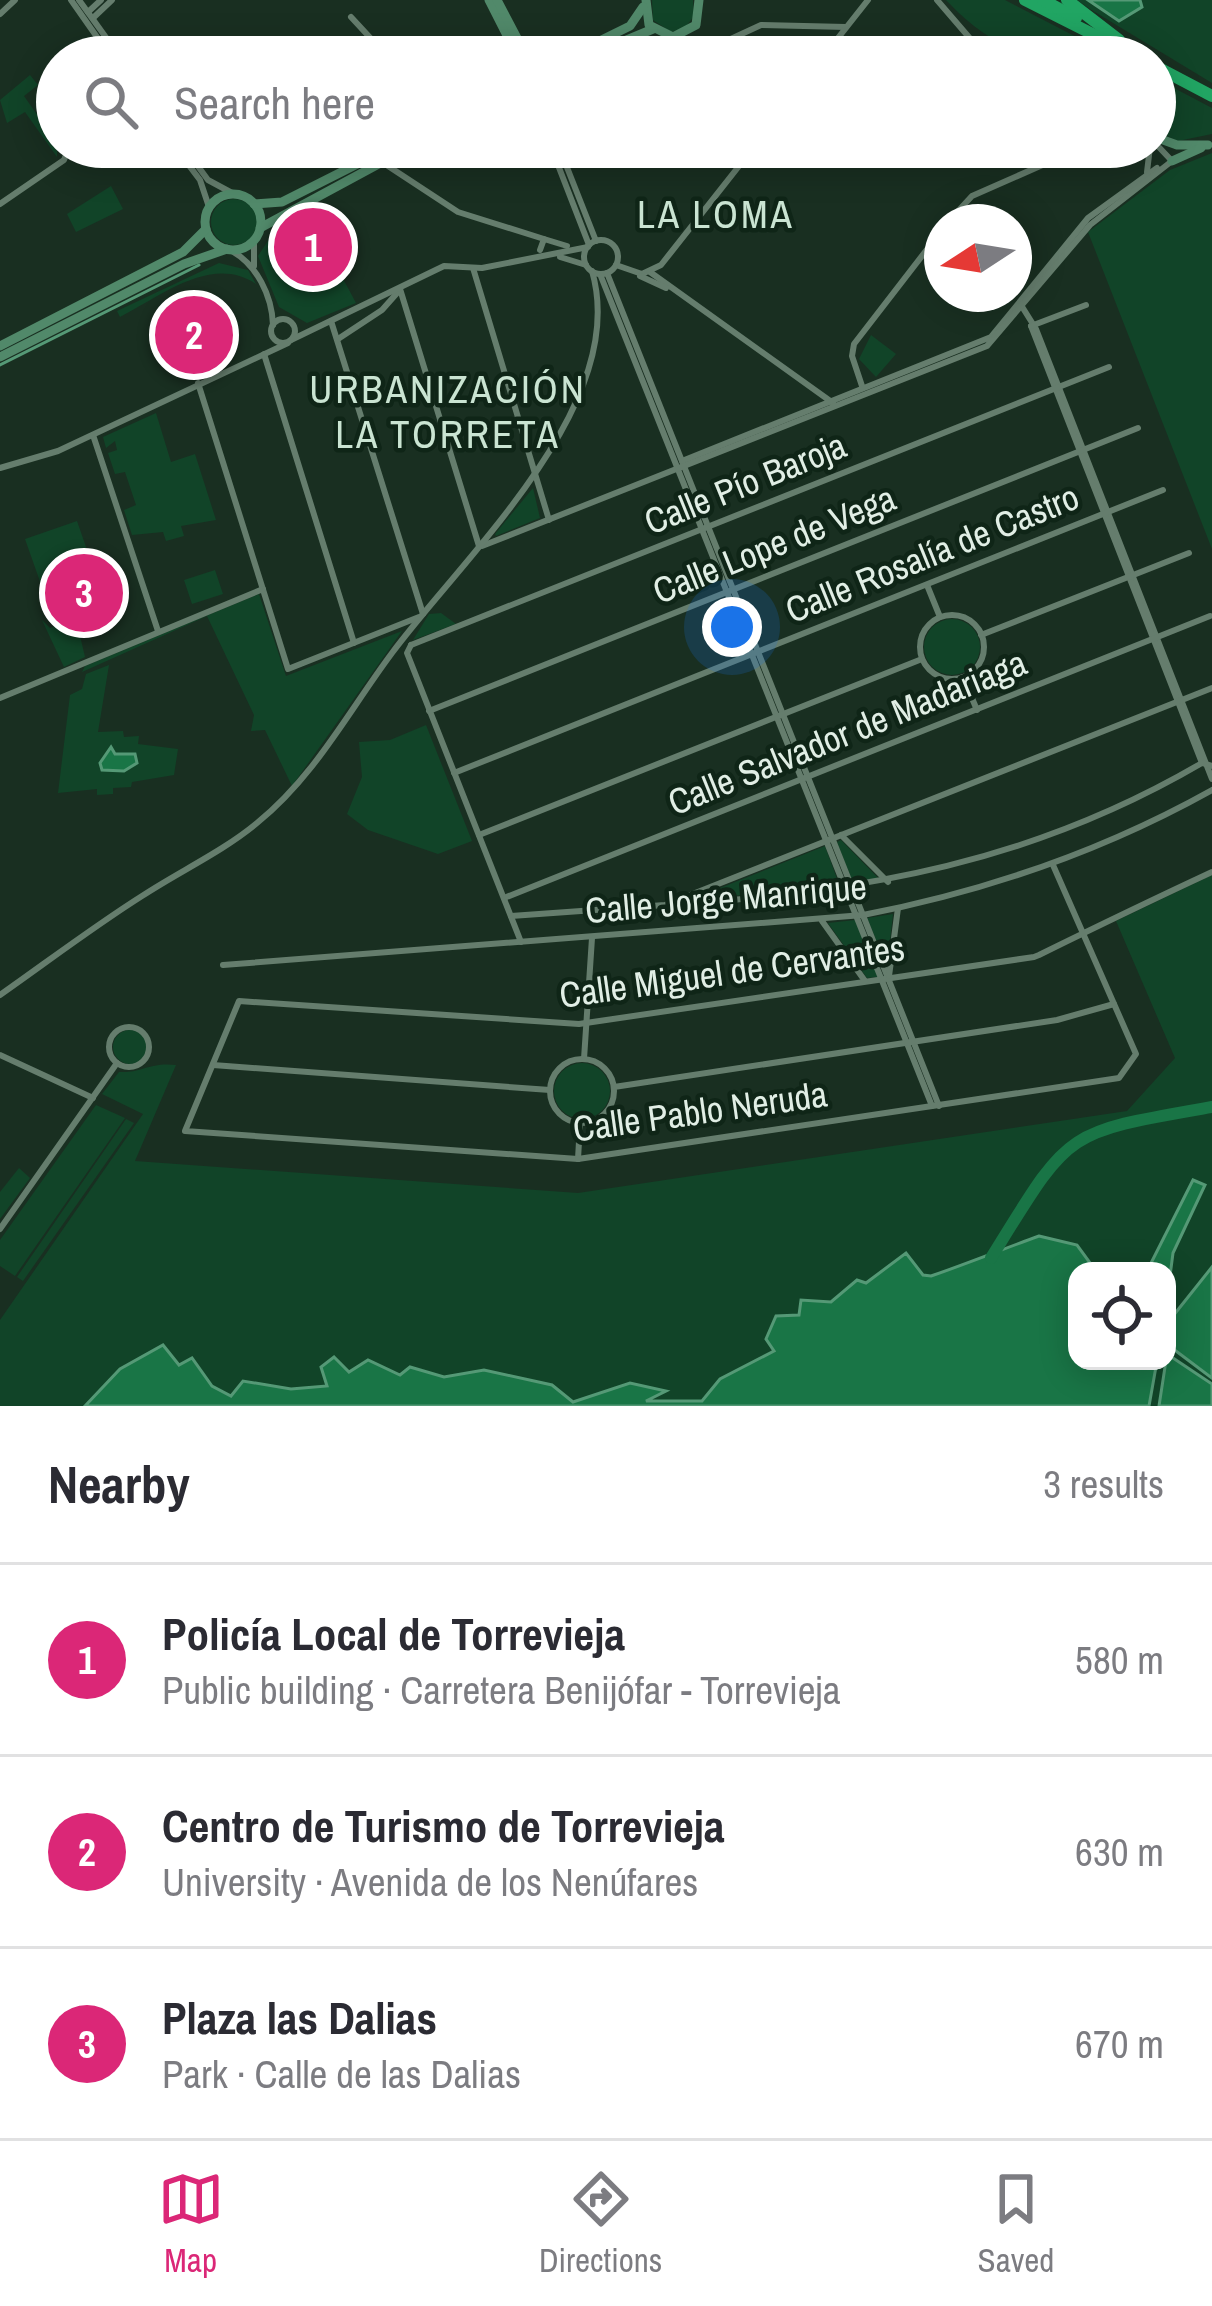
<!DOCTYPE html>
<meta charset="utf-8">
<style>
body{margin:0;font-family:"Archivo Narrow",sans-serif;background:#f7f7f7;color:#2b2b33}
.controls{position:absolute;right:36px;bottom:36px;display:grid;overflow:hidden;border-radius:24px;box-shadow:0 6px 30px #0003}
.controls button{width:108px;height:108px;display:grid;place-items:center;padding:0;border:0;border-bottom:3px solid #e1e1e2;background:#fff;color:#2b2b33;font:60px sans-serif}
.compass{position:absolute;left:924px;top:204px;width:108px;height:108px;border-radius:50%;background:#fff;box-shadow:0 6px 30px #0003;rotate:258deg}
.you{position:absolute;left:732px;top:627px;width:42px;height:42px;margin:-30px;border:9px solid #fff;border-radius:50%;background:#1a73e8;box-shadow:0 0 0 18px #1a73e833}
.badge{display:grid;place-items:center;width:78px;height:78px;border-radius:50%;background:#db2777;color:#fff;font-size:39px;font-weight:700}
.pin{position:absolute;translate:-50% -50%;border:6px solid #fff;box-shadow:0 3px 12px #0006}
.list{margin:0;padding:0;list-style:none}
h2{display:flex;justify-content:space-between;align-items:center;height:156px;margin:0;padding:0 48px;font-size:51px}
h2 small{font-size:39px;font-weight:400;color:#7c7c81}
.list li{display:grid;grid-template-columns:78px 1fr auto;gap:36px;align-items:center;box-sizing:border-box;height:192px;padding:0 48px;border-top:3px solid #e1e1e2}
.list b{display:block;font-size:45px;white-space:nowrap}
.list p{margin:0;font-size:39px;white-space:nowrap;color:#7c7c81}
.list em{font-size:39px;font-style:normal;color:#7c7c81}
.icon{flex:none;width:66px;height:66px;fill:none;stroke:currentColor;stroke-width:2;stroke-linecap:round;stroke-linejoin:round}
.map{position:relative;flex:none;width:1212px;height:1406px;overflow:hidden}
.search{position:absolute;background:#fff;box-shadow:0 6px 30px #0003;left:36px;right:36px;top:36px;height:132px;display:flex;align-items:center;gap:30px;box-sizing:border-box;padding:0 42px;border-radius:66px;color:#7c7c81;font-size:45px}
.sheet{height:732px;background:#fff}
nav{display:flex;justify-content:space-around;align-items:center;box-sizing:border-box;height:168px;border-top:3px solid #e1e1e2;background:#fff;font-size:33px;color:#7c7c81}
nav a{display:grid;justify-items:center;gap:6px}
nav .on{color:#db2777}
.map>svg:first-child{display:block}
.green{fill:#114428;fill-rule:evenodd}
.water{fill:#197546;stroke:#559976;stroke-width:3}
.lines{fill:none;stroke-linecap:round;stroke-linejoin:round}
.stream{stroke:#559976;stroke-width:3}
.river{stroke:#197546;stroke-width:12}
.street{stroke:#657d6d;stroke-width:6}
.secondary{stroke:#51896a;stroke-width:9}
.highway{stroke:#21a563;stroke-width:12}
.labels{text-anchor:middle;stroke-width:9;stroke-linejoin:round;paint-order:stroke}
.street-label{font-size:36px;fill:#e1eee5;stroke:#0f2517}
.neighbourhood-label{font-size:39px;letter-spacing:3px;fill:#cae4d2;stroke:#0f2517}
</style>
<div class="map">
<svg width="1212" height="1406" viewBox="0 0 1212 1406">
<rect width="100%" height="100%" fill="#192f21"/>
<g class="green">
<path d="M 652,0 L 693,0 L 694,16 L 685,28 L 671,32 L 653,20 Z"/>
<path d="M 946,0 L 1005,0 L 1115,57 C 1037,57 1003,60 946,0 Z"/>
<path d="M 1077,0 L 1212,0 L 1212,83 L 1090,9 Z"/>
<path d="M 30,75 L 38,85 L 24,96 L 57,143 L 57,157 L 25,112 L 7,123 L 0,100 Z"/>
<path d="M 1155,78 L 1212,108 L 1212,134 L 1178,141 L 1156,131 Z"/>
<path d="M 1212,153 L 1212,549 L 1088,232 L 1170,170 Z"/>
<path d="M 111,186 L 123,209 L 76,232 L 67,214 Z"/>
<circle cx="234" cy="222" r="23"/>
<path d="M 275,230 L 307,291 L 340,273 L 356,303 L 307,323 L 279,307 L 258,256 Z"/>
<path d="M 219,263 L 248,270 L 256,284 C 212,254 161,296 120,317 L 117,311 Z"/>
<path d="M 871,335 L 896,354 L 876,377 L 859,359 Z"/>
<path d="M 156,413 L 171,462 L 195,454 L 216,520 L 181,526 L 184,536 L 166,541 L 163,532 L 132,535 L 124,510 L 136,505 L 125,472 L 115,474 L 108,453 L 117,450 L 115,441 L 106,448 L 103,437 Z"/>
<path d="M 533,488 L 540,518 L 496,536 L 495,534 Z"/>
<path d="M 77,521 L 109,613 L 77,623 L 85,657 L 64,667 L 42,620 L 50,628 L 78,617 L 66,583 L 43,590 L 25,539 Z"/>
<path d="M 215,570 L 223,594 L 192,604 L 184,580 Z"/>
<path d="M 259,594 L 286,676 L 402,631 L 292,786 L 265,730 L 251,731 L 254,715 L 207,616 L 82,672 L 85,666 Z"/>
<path d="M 441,613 L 456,624 L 413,640 L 429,614 Z"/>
<circle cx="952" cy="647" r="28"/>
<path d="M 109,665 L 98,732 L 123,731 L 124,737 L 139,736 L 138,744 L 178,749 L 174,775 L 132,782 L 131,787 L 113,788 L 113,794 L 97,795 L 97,789 L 58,793 L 70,695 L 82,689 L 86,674 Z"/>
<path d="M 426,725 L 472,841 L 438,854 L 368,830 L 347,814 L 362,777 L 359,742 L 390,740 Z"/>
<path d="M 841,840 L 879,879 L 853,884 L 837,842 Z"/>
<path d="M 825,846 L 840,887 L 694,899 L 695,898 Z"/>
<path d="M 1212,875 L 1212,1406 L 0,1406 L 0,1320 L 143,1114 L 102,1094 L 119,1072 C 143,1073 149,1062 176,1065 L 135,1161 L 578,1193 L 1127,1111 L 1175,1058 L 1116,921 ZM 1077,1271 L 1167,1271 L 1167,1361 L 1077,1361 Z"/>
<path d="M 893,914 L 887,967 L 867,918 Z"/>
<path d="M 855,920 L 878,975 L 877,977 L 867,978 L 828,923 Z"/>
<circle cx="130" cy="1047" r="17"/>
<circle cx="582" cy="1091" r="28"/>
<path d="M 96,1105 L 125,1118 L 15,1276 L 0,1266 L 0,1240 Z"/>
<path d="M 126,1119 L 134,1123 L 23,1281 L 17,1277 Z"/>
<path d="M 19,1168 L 30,1178 L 0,1219 L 0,1192 Z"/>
</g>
<g class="water">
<path d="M 1088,0 L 1140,0 L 1142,7 L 1119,21 Z"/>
<path d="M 111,747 L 115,754 L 135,754 L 137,763 L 124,771 L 102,770 L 100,763 Z"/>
<path d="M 1193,1180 L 1205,1185 L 1173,1253 L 1167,1299 L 1167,1271 L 1147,1271 Z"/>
<path d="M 1039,1236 L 1077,1245 L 1096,1271 L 1077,1271 L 1077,1361 L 1157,1361 L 1149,1406 L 85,1406 L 120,1369 L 163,1345 L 179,1365 L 192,1358 L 212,1386 L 231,1396 L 243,1381 L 291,1389 L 327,1386 L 321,1367 L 334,1357 L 349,1372 L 368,1360 L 400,1375 L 410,1367 L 444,1377 L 484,1370 L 552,1385 L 573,1402 L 630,1383 L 666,1391 L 646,1401 L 702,1401 L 720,1379 L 774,1351 L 766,1339 L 776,1316 L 799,1315 L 801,1300 L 831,1302 L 857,1280 L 866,1283 L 906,1253 L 923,1275 L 931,1276 C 969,1263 1003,1249 1039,1236 Z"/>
<path d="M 1212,1267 L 1212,1378 L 1168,1345 L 1173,1316 Z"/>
<path d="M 1167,1354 L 1212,1384 L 1212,1406 L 1159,1406 Z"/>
</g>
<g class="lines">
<path class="stream" d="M 0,365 L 199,265"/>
<path class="river" d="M 991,1258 C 1071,1129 1062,1133 1212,1107"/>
<g class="street">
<path d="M 71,0 L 111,57"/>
<path d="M 79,0 L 120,57"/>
<path d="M 937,0 L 986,57"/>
<path d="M 88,12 L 101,0"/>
<path d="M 0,14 L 15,0"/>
<path d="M 351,17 L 388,57"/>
<path d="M 93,18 L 112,0"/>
<path d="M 673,37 L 709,49 L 761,25 L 846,27"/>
<path d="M 974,40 L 1009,57"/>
<path d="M 823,57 L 868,0"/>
<path d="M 1155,143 L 1172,161"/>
<path d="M 175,147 L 200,180 L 209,207"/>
<path d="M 184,147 L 208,180 L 234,194"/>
<path d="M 551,147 L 589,245"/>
<path d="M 559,147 L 596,241"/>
<path d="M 388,166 L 458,212 L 544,239 L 540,250"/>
<path d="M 1147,172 L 1150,147"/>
<path d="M 0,204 L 64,160 L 69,147"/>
<path d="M 948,222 L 972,196 L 1056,159 L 1063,147"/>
<path d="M 544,239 L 567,246"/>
<circle cx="601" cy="257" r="17"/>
<path d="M 230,250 C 257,264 272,296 273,325"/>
<path d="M 560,257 L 586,265"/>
<path d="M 616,265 L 642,274 L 661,265 L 754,147"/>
<path d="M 254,266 L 254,240"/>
<path d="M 473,268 L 549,520"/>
<path d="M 650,272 L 833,403"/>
<path d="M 607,273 L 939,1106"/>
<path d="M 600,274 L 932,1106"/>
<path d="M 640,276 L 666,288"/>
<path d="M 400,289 L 479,546"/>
<path d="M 1021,305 L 1036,329 L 1212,779"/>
<circle cx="283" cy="331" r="12"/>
<path d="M 331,321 L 423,614"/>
<path d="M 1031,326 L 1202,763"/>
<path d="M 1031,326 L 1086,305"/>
<path d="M 338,339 L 382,310 L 398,292"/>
<path d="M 291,340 L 444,266 L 482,268 L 588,247"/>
<path d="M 264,354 L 354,643"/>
<path d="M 198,383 L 288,669 L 419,617"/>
<path d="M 862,386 L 852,356 L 854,344 L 942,230"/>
<path d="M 93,435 L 158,631"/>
<path d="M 682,461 L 991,337 L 1088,218 L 1157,168"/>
<path d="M 0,468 L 58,451 L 288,343"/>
<path d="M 482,546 L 987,346 L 1090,225 L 1172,161"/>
<path d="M 927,585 L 940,617"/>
<circle cx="952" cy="647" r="32"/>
<path d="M 981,635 L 1189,553"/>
<path d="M 411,645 L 1109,367"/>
<path d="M 411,645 L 407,653 L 521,942"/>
<path d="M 963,677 L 977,710"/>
<path d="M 0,698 L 263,589"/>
<path d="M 429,711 L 1138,428"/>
<path d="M 454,773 L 1163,490"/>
<path d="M 479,835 L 922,659"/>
<path d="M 841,835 L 888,882"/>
<path d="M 1053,865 L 1136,1054 L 1119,1078 L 578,1159 L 185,1131 L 239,1001 L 579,1024 L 1034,957 L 1039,955 C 1096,927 1154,899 1212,872"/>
<path d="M 504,898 L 1210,616"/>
<path d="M 674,905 C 869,890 1031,863 1202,763 L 1212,766"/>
<path d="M 511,916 L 665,905 L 1212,688"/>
<path d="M 822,921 L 865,981"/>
<path d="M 223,965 L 863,915 C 987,891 1101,852 1212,790"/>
<path d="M 889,976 L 898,908"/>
<path d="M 0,995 C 47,962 93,927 142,896 C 180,871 222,852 257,823 C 315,776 348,712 392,653 C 464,556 631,404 592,271"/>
<circle cx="129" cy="1047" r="20"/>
<path d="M 0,1055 L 93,1098"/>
<circle cx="582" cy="1091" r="32"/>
<path d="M 584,1059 L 592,938"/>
<path d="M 213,1065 L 550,1090"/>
<path d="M 614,1087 L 1057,1020 L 1114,1004"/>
<path d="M 578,1159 L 580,1124"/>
<path d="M 0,1229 L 117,1063"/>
</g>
<g class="secondary">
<path d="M 489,0 L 518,57"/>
<path d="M 497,0 L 527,57"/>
<path d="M 646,0 L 649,25 L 673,37 L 696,25 L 699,0"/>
<path d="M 567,57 L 630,26 L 643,7"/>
<path d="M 586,57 L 653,29"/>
<path d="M 1155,137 L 1177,145 L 1208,145"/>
<path d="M 1172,161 L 1201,148"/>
<circle cx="233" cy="222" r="28"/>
<path d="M 254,204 L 282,202 L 391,147"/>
<path d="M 260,228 L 410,147"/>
<path d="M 0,346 L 183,252 L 206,229"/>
<path d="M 0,357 L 184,264 L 227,249"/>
</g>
<g class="highway">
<path d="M 1025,0 L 1138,57"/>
<path d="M 1043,0 L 1076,18"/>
<path d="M 1067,0 L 1119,40"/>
<path d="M 1155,66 L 1212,96"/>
</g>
</g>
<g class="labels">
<g class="street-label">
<text transform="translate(745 483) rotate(-22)" y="13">Calle Pío Baroja</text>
<text transform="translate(774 544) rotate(-22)" y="13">Calle Lope de Vega</text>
<text transform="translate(932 553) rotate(-22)" y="13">Calle Rosalía de Castro</text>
<text transform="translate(847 732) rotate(-22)" y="13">Calle Salvador de Madariaga</text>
<text transform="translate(726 898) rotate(-5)" y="13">Calle Jorge Manrique</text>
<text transform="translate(732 971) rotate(-8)" y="13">Calle Miguel de Cervantes</text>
<text transform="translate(700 1111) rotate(-8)" y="13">Calle Pablo Neruda</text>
</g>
<g class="neighbourhood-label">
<text x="716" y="228">LA LOMA</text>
<text x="448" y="403">URBANIZACIÓN<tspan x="448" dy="45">LA TORRETA</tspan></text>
</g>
</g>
</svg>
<div class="controls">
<button><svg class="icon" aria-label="locate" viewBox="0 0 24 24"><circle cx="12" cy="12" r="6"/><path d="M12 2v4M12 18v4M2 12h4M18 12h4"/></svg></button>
</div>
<svg class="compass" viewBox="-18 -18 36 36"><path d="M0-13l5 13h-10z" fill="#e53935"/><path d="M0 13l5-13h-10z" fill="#7c7c81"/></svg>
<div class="you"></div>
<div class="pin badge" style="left:313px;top:247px">1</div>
<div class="pin badge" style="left:194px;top:335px">2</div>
<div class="pin badge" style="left:84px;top:593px">3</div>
<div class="search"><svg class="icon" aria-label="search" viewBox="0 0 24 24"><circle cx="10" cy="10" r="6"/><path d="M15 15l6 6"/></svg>Search here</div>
</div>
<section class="sheet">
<h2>Nearby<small>3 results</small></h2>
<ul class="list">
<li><span class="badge">1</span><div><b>Policía Local de Torrevieja</b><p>Public building · Carretera Benijófar - Torrevieja</p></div><em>580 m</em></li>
<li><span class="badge">2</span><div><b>Centro de Turismo de Torrevieja</b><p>University · Avenida de los Nenúfares</p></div><em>630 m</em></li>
<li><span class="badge">3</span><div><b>Plaza las Dalias</b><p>Park · Calle de las Dalias</p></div><em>670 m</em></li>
</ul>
</section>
<nav>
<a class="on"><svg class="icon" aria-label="map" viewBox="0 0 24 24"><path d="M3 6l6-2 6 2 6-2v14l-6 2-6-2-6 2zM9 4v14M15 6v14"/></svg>Map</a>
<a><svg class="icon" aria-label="directions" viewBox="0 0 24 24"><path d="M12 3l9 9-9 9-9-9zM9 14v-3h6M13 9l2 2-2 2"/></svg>Directions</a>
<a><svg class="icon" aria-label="saved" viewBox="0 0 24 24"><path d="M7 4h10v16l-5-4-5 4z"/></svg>Saved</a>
</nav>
